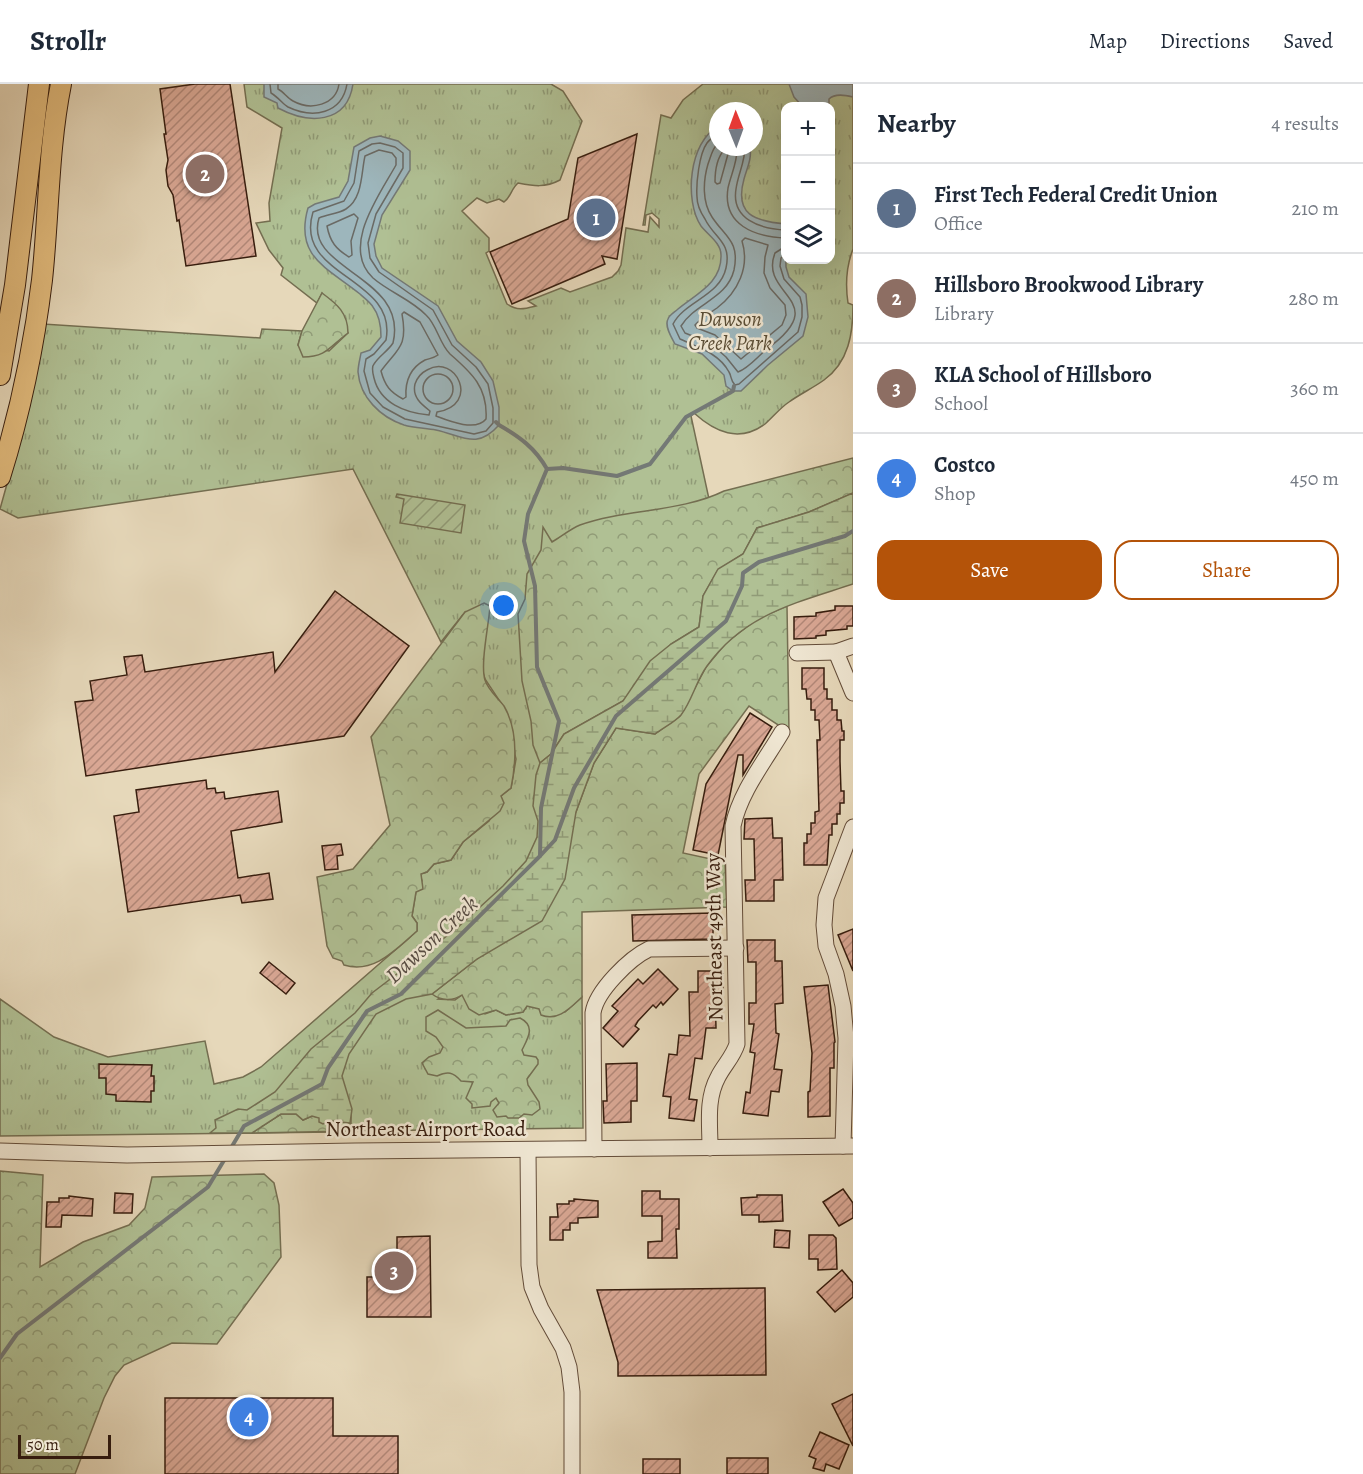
<!DOCTYPE html>
<meta charset="utf-8">
<style>
body{margin:0;font-family:Alegreya,serif;background:#f6f6f7;color:#1f2937}
.controls{position:absolute;right:18px;top:18px;display:grid;overflow:hidden;border-radius:12px;box-shadow:0 6px 24px #0002}
.controls button{width:54px;height:54px;display:grid;place-items:center;padding:0;border:0;border-bottom:2px solid #e0e1e3;background:#fff;color:#1f2937;font:30px sans-serif}
.compass{position:absolute;left:709px;top:18px;width:54px;height:54px;border-radius:50%;background:#fff;box-shadow:0 6px 24px #0002;rotate:359deg}
.scale{position:absolute;left:18px;bottom:15px;width:93px;box-sizing:border-box;padding-left:6px;border:3px solid #371d0e;border-top:0;font-size:16px;line-height:21px;white-space:nowrap;color:#371d0e;-webkit-text-stroke:4px #efe6d2;paint-order:stroke}
.you{position:absolute;left:504px;top:522px;width:21px;height:21px;margin:-15px;border:4px solid #fff;border-radius:50%;background:#1a73e8;box-shadow:0 0 0 9px #1a73e833}
.badge{display:grid;place-items:center;width:39px;height:39px;border-radius:50%;background:#b45309;color:#fff;font-size:20px;font-weight:700}
.pin{position:absolute;translate:-50% -50%;border:3px solid #fff;box-shadow:0 2px 6px #0006}
.list{margin:0;padding:0;list-style:none}
h2{display:flex;justify-content:space-between;align-items:center;height:78px;margin:0;padding:0 24px;font-size:26px}
h2 small{font-size:20px;font-weight:400;color:#747a83}
.list li{display:grid;grid-template-columns:39px 1fr auto;gap:18px;align-items:center;box-sizing:border-box;height:90px;padding:0 24px;border-top:2px solid #e0e1e3}
.list b{display:block;font-size:22px;white-space:nowrap}
.list p{margin:0;font-size:20px;white-space:nowrap;color:#747a83}
.list em{font-size:20px;font-style:normal;color:#747a83}
.actions{display:flex;gap:12px;padding:18px 24px}
.actions a{flex:1;padding:14px 0;border:2px solid #b45309;border-radius:18px;text-align:center;font-size:21px;color:#b45309}
.actions .main{background:#b45309;color:#fff}
.icon{flex:none;width:33px;height:33px;fill:none;stroke:currentColor;stroke-width:2;stroke-linecap:round;stroke-linejoin:round}
.map{position:relative;flex:none;width:853px;height:1390px;overflow:hidden}
header{display:flex;align-items:center;gap:36px;box-sizing:border-box;height:84px;padding:0 30px;background:#fff;border-bottom:2px solid #e0e1e3}
header strong{font-size:28px}
nav{display:flex;gap:33px;margin-inline-start:auto;font-size:21px}
main{display:flex}
aside{flex:1;background:#fff}
.map>svg:first-child{display:block}
.grass{fill:url(#grass-tufts);stroke:#746e51;stroke-width:1.5;fill-rule:evenodd}
.forest{fill:url(#forest-crowns);stroke:#746e51;stroke-width:1.5}
.wetland{fill:url(#wetland-marsh);stroke:#746e51;stroke-width:1.5}
.garden{fill:url(#garden-furrows);stroke:#746e51;stroke-width:1.5}
.water{fill:#9db6bc;stroke:#747976;stroke-width:1.5}
.lines{fill:none;stroke-linecap:round;stroke-linejoin:round}
.shore{stroke:#6a6a65;stroke-width:1.5}
.stream{stroke:#747976;stroke-width:4}
.building{fill:url(#building-hatch);stroke:#371d0e;stroke-width:1.5}
.minor-casing{stroke:#634c39;stroke-width:17}
.major-casing{stroke:#371d0e;stroke-width:22}
.minor{stroke:#efe6d2;stroke-width:15}
.major{stroke:#e3bc7d;stroke-width:20}
.labels{text-anchor:middle;stroke-width:5;stroke-linejoin:round;paint-order:stroke}
.park-label{font-size:21px;font-style:italic;fill:#5b4e36;stroke:#efe6d2}
.street-label{font-size:21px;fill:#371d0e;stroke:#efe6d2}
.water-label{font-size:22px;font-style:italic;fill:#564b42;stroke:#efe6d2}
</style>
<header>
<strong>Strollr</strong>
<nav><a>Map</a><a>Directions</a><a>Saved</a></nav>
</header>
<main>
<div class="map">
<svg width="853" height="1390" viewBox="0 0 853 1390">
<defs>
<pattern id="grass-tufts" width="24" height="20" patternUnits="userSpaceOnUse" patternTransform="scale(1.5)"><rect width="24" height="20" fill="#b0c094"/><path d="M3 7l-1-3M5 7V3M7 7l1-3M15 17l-1-3M17 17v-4M19 17l1-3" fill="none" stroke="#909b77"/></pattern>
<pattern id="forest-crowns" width="20" height="18" patternUnits="userSpaceOnUse" patternTransform="scale(1.5)"><rect width="20" height="18" fill="#b0c094"/><path d="M2 6a3 3 0 1 1 6 0M12 15a3 3 0 1 1 6 0" fill="none" stroke="#909b77"/></pattern>
<pattern id="wetland-marsh" width="20" height="14" patternUnits="userSpaceOnUse" patternTransform="scale(1.5)"><rect width="20" height="14" fill="#b0c094"/><path d="M1 5h8M5 5V1M11 12h8M15 12V8" fill="none" stroke="#909b77"/></pattern>
<pattern id="garden-furrows" width="10" height="10" patternUnits="userSpaceOnUse" patternTransform="scale(1.5)"><rect width="10" height="10" fill="#b0c094"/><path d="M-1 1l2-2M0 10L10 0M9 11l2-2" fill="none" stroke="#909b77"/></pattern>
<pattern id="building-hatch" width="6" height="6" patternUnits="userSpaceOnUse" patternTransform="scale(1.5)"><rect width="6" height="6" fill="#d9a794"/><path d="M-1 1l2-2M0 6l6-6M5 7l2-2" fill="none" stroke="#b18777"/></pattern>
</defs>
<rect width="100%" height="100%" fill="#e6d8ba"/>
<filter id="stains"><feTurbulence type="fractalNoise" baseFrequency=".00333" numOctaves="4"/><feColorMatrix values="0 0 0 0 .2 0 0 0 0 .09 0 0 0 0 .02 0 0 0 .5 -.17"/></filter>
<radialGradient id="worn" r=".72"><stop offset=".6" stop-color="#630" stop-opacity="0"/><stop offset="1" stop-color="#630" stop-opacity=".3"/></radialGradient>
<path class="grass" d="M 244,0 L 551,0 L 563,7 L 582,37 L 560,96 C 545,104 534,102 518,99 C 511,105 511,113 504,118 L 499,115 L 487,119 L 477,114 L 462,127 L 489,154 L 489,167 L 486,169 L 507,220 C 517,227 524,225 536,222 L 528,217 L 561,204 L 570,208 L 612,193 L 618,187 L 621,181 L 626,144 L 648,148 L 650,133 L 659,143 L 659,135 L 652,129 L 646,131 L 645,141 L 643,141 L 661,31 L 671,34 L 683,16 L 703,0 L 853,0 L 853,165 C 846,183 845,199 848,219 L 853,221 C 853,249 849,278 824,296 C 813,304 800,310 789,318 C 780,324 773,333 765,340 C 739,359 715,348 694,329 L 691,332 L 709,415 L 581,799 L 438,915 L 455,916 L 462,911 L 485,930 L 496,926 L 506,931 L 523,928 L 527,922 L 565,928 L 582,913 L 583,1044 L 351,1047 L 351,1025 L 334,1048 L 0,1052 L 0,915 L 54,953 L 108,973 L 205,957 L 214,1000 L 243,993 L 261,983 L 417,847 L 417,839 L 412,832 L 416,808 L 422,797 L 420,790 L 427,788 L 434,780 L 451,776 L 463,758 L 489,737 L 501,712 L 511,704 L 516,675 L 503,622 L 485,595 L 465,528 L 441,558 L 353,385 L 18,434 L 0,425 L 12,382 L 43,240 L 260,254 L 262,245 L 302,247 L 298,261 L 329,267 L 348,249 L 322,209 L 317,219 L 281,191 L 283,184 L 269,166 L 256,139 L 270,137 L 269,119 L 282,44 L 247,23 ZM 786,22 L 830,22 L 830,176 L 786,176 ZM 718,27 L 754,27 L 754,63 L 718,63 Z"/>
<g class="forest">
<path d="M 322,209 C 337,220 348,229 348,249 C 330,262 327,273 303,273 L 298,261 L 302,247 Z"/>
<path d="M 853,374 L 853,409 L 809,428 L 757,444 L 743,470 L 718,486 L 703,512 L 699,543 L 671,560 L 623,617 L 564,650 L 551,670 L 540,679 L 533,661 L 531,637 L 522,597 L 518,530 L 525,515 L 527,490 L 541,466 L 543,443 L 552,458 C 561,453 570,445 580,441 C 624,425 682,428 724,407 Z"/>
<path d="M 484,519 L 490,522 C 489,540 480,580 485,596 C 488,606 498,614 504,622 C 518,646 516,679 511,704 L 501,712 L 504,719 L 500,727 L 463,758 L 451,776 L 434,780 L 427,788 L 421,790 L 423,805 L 416,808 L 412,832 L 417,839 L 417,847 C 395,866 374,890 344,881 L 342,877 L 333,874 L 327,862 L 317,793 L 353,785 L 390,741 L 371,653 L 465,528 Z"/>
<path d="M 787,522 L 789,648 L 749,622 L 699,690 L 683,769 L 725,778 L 727,823 L 582,828 L 582,913 C 570,924 558,938 541,931 L 539,925 L 527,922 L 523,928 L 506,931 L 496,926 L 479,931 L 469,925 L 462,911 C 453,917 441,917 432,910 L 477,875 L 576,728 L 594,679 L 616,644 L 655,650 L 680,632 L 706,583 L 726,559 L 757,535 Z"/>
<path d="M 438,926 L 466,944 L 506,942 L 510,936 L 520,934 C 536,942 528,954 522,966 L 524,971 L 536,973 L 538,976 L 538,980 L 527,995 L 528,1001 L 539,1018 L 540,1025 L 532,1031 L 524,1030 L 519,1034 L 508,1034 L 506,1032 L 497,1033 L 493,1026 L 499,1019 L 496,1014 L 491,1018 L 490,1022 L 472,1024 L 472,1020 L 466,1014 L 473,998 L 461,997 C 453,988 448,987 437,992 L 428,990 L 422,979 L 429,973 L 440,969 L 443,963 L 436,953 L 426,947 L 426,933 Z"/>
<path d="M 281,1030 L 296,1030 L 303,1036 L 312,1032 L 350,1039 L 351,1047 L 252,1049 Z"/>
<path d="M 0,1087 L 43,1091 L 40,1183 L 83,1158 L 129,1141 L 145,1124 L 152,1093 L 264,1090 L 274,1099 L 279,1121 L 281,1173 L 217,1260 L 172,1259 L 124,1281 L 115,1292 L 104,1314 L 75,1390 L 0,1390 Z"/>
</g>
<path class="wetland" d="M 853,409 L 853,500 C 796,519 744,530 707,582 C 696,597 692,617 681,631 C 675,638 663,644 655,650 L 616,644 L 594,679 L 576,728 L 565,795 L 542,837 L 477,875 L 432,910 L 406,915 L 376,930 L 349,970 L 342,992 L 352,1025 L 350,1039 L 330,1037 L 323,1040 L 319,1038 L 319,1034 L 312,1032 L 303,1036 L 296,1030 L 281,1030 L 252,1049 L 210,1049 L 216,1044 L 215,1036 L 238,1025 L 247,1026 L 275,1008 L 311,965 L 355,929 L 372,909 L 456,845 L 503,802 L 526,777 L 537,753 L 538,737 L 533,722 L 536,691 L 540,679 L 551,670 L 564,650 L 623,617 L 650,577 L 671,560 L 699,543 L 703,512 L 718,485 L 743,470 L 757,444 L 809,428 Z"/>
<path class="garden" d="M 397,410 L 465,421 L 461,449 L 400,439 L 404,415 L 396,413 Z"/>
<g class="water">
<path d="M 264,0 L 353,0 C 347,41 308,40 278,24 L 277,19 L 264,13 Z"/>
<path d="M 789,0 L 853,0 L 853,13 C 845,11 835,9 829,15 L 829,22 L 802,22 L 794,13 Z"/>
<path d="M 718,43 L 718,63 L 750,63 C 752,75 747,84 744,95 C 734,131 755,137 785,140 L 786,183 L 789,193 L 806,210 L 808,233 L 803,252 L 768,281 L 741,307 L 733,307 L 726,302 L 724,291 L 702,270 L 675,260 C 672,254 664,242 668,235 C 669,231 675,228 678,225 C 696,210 722,199 721,171 C 721,159 708,151 701,142 C 684,117 689,57 718,43 Z"/>
<path d="M 380,52 L 398,57 L 410,67 L 410,86 L 382,131 L 374,160 L 376,172 L 382,184 L 438,222 L 457,257 L 481,278 L 493,297 L 499,323 L 499,341 C 477,366 463,352 436,346 C 425,344 414,344 404,341 C 380,333 360,313 358,288 C 358,282 360,275 361,269 L 370,266 L 381,253 C 381,242 380,232 373,223 C 370,218 364,214 360,210 C 328,184 294,173 308,124 L 315,120 L 339,113 L 348,97 L 354,63 L 370,54 Z"/>
</g>
<g class="lines">
<g class="shore">
<path d="M 270,0 L 271,9 C 279,14 283,20 288,23 C 313,35 342,30 347,0"/>
<path d="M 278,0 L 278,5 C 284,8 287,14 293,17 C 311,27 336,21 339,0"/>
<path d="M 718,50 C 715,52 710,55 707,59 C 699,70 696,100 697,113 C 697,121 701,129 705,135 C 714,154 732,158 726,184 C 720,212 685,217 673,240 L 680,255 C 697,263 719,269 729,288 C 732,293 730,296 735,301 L 739,300 L 798,248 L 802,233 L 802,221 L 800,213 L 784,195 L 780,182 L 781,174 L 786,170"/>
<path d="M 380,59 L 395,63 L 403,69 L 403,84 L 376,130 L 368,159 L 370,174 L 379,188 L 433,226 L 452,261 L 476,283 L 488,300 L 493,324 L 493,339 L 486,347 L 474,350 L 405,335 L 383,323 L 370,309 L 364,287 L 366,275 L 374,270 L 386,256 C 398,193 293,193 313,128 L 344,117 L 354,99 L 359,67 L 372,60 Z"/>
<path d="M 718,59 C 712,65 711,72 708,80 C 703,97 702,118 712,133 C 725,153 740,157 734,186 C 727,215 695,219 681,242 L 685,249 L 710,259 L 726,273 L 738,288 C 749,284 758,272 767,265 C 834,216 758,212 775,169 L 786,162"/>
<path d="M 737,63 C 738,77 731,90 728,104 C 722,141 755,153 786,154"/>
<path d="M 745,63 C 745,78 738,90 736,105 C 731,135 760,145 786,146"/>
<path d="M 379,66 L 392,69 L 396,74 L 396,81 C 380,110 340,163 373,194 C 389,208 412,216 426,231 C 437,241 439,259 450,270 C 472,289 488,304 486,335 C 476,348 449,337 436,332 L 437,328 C 481,321 456,269 427,286 C 421,289 417,294 415,300 C 412,313 421,320 430,327 L 429,331 C 405,329 380,319 374,294 C 373,290 371,283 374,280 C 379,272 388,267 393,259 C 409,192 303,186 319,134 C 328,130 338,130 346,125 C 363,114 361,89 365,72 Z"/>
<path d="M 724,66 L 727,67 L 728,70 L 720,99 L 717,100 L 715,98 C 715,88 717,74 724,66 Z"/>
<path d="M 354,130 L 358,134 L 351,157 L 352,171 L 349,173 C 336,165 330,158 327,142 Z"/>
<path d="M 745,154 L 768,161 L 765,173 L 764,189 L 770,204 L 785,221 L 786,231 L 782,241 L 741,275 L 715,251 L 697,244 L 695,241 C 701,234 710,229 717,224 C 738,208 750,183 742,157 Z"/>
<path d="M 404,228 L 420,238 L 438,271 C 434,274 431,274 425,276 C 410,284 405,297 406,313 L 403,315 C 390,308 385,302 381,287 C 398,264 408,263 402,230 Z"/>
<circle cx="438" cy="305" r="15"/>
</g>
<g class="stream">
<path d="M 496,338 L 499,341 C 520,353 535,364 547,385"/>
<path d="M 547,385 L 563,384 L 617,392 L 650,380 L 686,333 L 733,307 L 734,302"/>
<path d="M 540,772 L 541,724 L 559,637 L 537,583 L 535,502 L 524,457 L 528,430 L 547,385"/>
<path d="M 231,1064 L 244,1042 L 322,1000 L 328,984 L 367,927 L 401,910 L 540,772 L 555,756 L 574,704 L 616,632 L 726,537 L 742,502 L 743,489 L 759,478 L 845,452 L 853,447"/>
<path d="M 0,1274 L 17,1250 L 208,1103 L 226,1073"/>
</g>
</g>
<g class="building">
<path d="M 195,0 L 230,0 L 256,172 L 186,182 L 179,136 L 177,137 L 173,111 L 168,102 L 166,86 L 168,76 L 164,50 L 166,50 L 160,5 Z"/>
<path d="M 637,50 L 617,175 L 602,172 L 605,180 L 512,220 L 490,168 L 568,135 L 578,74 Z"/>
<path d="M 335,507 L 409,562 L 344,652 L 86,692 L 75,618 L 93,616 L 90,597 L 127,591 L 124,573 L 142,571 L 145,588 L 273,568 L 275,588 Z"/>
<path d="M 835,522 L 853,522 L 853,542 L 847,542 L 847,545 L 826,547 L 826,551 L 816,552 L 816,554 L 794,555 L 794,533 L 816,532 L 816,529 L 835,526 Z"/>
<path d="M 802,584 L 824,584 L 824,605 L 827,605 L 827,615 L 832,615 L 832,626 L 837,626 L 837,636 L 841,636 L 842,647 L 844,647 L 844,656 L 840,656 L 840,677 L 841,707 L 844,707 L 844,719 L 840,719 L 840,730 L 837,730 L 837,740 L 832,740 L 832,751 L 829,751 L 827,781 L 804,781 L 804,759 L 807,759 L 807,750 L 811,750 L 811,739 L 815,739 L 815,728 L 819,727 L 817,656 L 820,656 L 819,636 L 815,636 L 815,626 L 811,626 L 811,615 L 807,615 L 806,605 L 802,605 Z"/>
<path d="M 750,629 L 772,643 L 743,691 L 743,671 L 738,671 L 718,771 L 693,766 L 706,700 Z"/>
<path d="M 206,696 L 207,705 L 215,704 L 216,709 L 224,708 L 225,715 L 278,707 L 282,738 L 231,747 L 238,794 L 269,789 L 273,815 L 242,819 L 240,811 L 128,828 L 114,732 L 139,728 L 136,706 Z"/>
<path d="M 772,734 L 773,754 L 782,754 L 783,796 L 774,796 L 774,817 L 746,817 L 745,796 L 755,796 L 754,755 L 744,755 L 745,735 Z"/>
<path d="M 341,760 L 343,771 L 337,772 L 338,785 L 325,786 L 322,762 Z"/>
<path d="M 713,829 L 713,855 L 633,857 L 632,831 Z"/>
<path d="M 853,845 L 853,887 L 838,851 Z"/>
<path d="M 747,856 L 775,856 L 775,877 L 782,877 L 783,919 L 775,920 L 776,949 L 779,950 L 774,985 L 782,986 L 779,1008 L 771,1007 L 768,1032 L 743,1029 L 746,1008 L 750,1009 L 755,969 L 750,968 L 754,940 L 749,940 L 749,919 L 756,919 L 756,878 L 748,878 Z"/>
<path d="M 269,878 L 295,899 L 286,910 L 260,889 Z"/>
<path d="M 658,885 L 678,905 L 663,921 L 661,918 L 656,924 L 653,921 L 638,937 L 635,942 L 639,945 L 623,963 L 603,944 L 618,927 L 612,922 L 638,895 L 643,900 Z"/>
<path d="M 698,887 L 723,887 L 723,907 L 715,908 L 716,944 L 706,944 L 702,975 L 695,974 L 689,1015 L 697,1016 L 694,1037 L 669,1034 L 671,1013 L 663,1012 L 669,970 L 677,971 L 679,951 L 690,952 L 689,908 L 698,908 Z"/>
<path d="M 828,901 L 835,958 L 834,959 L 834,984 L 830,984 L 830,1032 L 808,1033 L 808,1008 L 810,1007 L 812,969 L 804,903 Z"/>
<path d="M 637,979 L 637,1017 L 631,1017 L 631,1038 L 604,1039 L 603,1017 L 607,1017 L 606,980 Z"/>
<path d="M 99,980 L 152,981 L 151,992 L 154,992 L 154,1007 L 151,1007 L 151,1018 L 116,1017 L 116,1011 L 106,1010 L 106,994 L 99,994 Z"/>
<path d="M 843,1105 L 853,1119 L 853,1134 L 839,1142 L 823,1118 Z"/>
<path d="M 642,1107 L 660,1107 L 660,1115 L 679,1115 L 679,1145 L 676,1145 L 677,1174 L 648,1174 L 648,1158 L 662,1157 L 662,1132 L 642,1132 Z"/>
<path d="M 115,1109 L 133,1110 L 132,1129 L 114,1129 Z"/>
<path d="M 757,1111 L 782,1111 L 783,1137 L 759,1138 L 759,1131 L 742,1131 L 741,1114 L 757,1113 Z"/>
<path d="M 69,1112 L 93,1115 L 92,1132 L 62,1131 L 61,1143 L 46,1143 L 47,1118 L 59,1118 L 59,1114 L 69,1114 Z"/>
<path d="M 574,1115 L 598,1117 L 598,1133 L 578,1134 L 578,1139 L 570,1139 L 570,1146 L 563,1146 L 563,1156 L 550,1156 L 550,1133 L 558,1133 L 557,1120 L 569,1120 L 569,1117 L 574,1117 Z"/>
<path d="M 775,1146 L 790,1147 L 789,1164 L 774,1163 Z"/>
<path d="M 809,1151 L 833,1151 L 836,1154 L 837,1185 L 818,1186 L 818,1175 L 809,1175 Z"/>
<path d="M 430,1152 L 431,1233 L 367,1233 L 367,1193 L 397,1193 L 397,1153 Z"/>
<path d="M 842,1186 L 853,1199 L 853,1213 L 835,1228 L 817,1208 Z"/>
<path d="M 765,1204 L 766,1291 L 618,1292 L 618,1278 L 597,1206 Z"/>
<path d="M 853,1310 L 853,1362 L 832,1320 Z"/>
<path d="M 165,1314 L 333,1314 L 333,1352 L 398,1352 L 398,1390 L 165,1390 Z"/>
<path d="M 820,1348 L 849,1361 L 839,1385 L 826,1380 L 824,1387 L 813,1384 L 816,1375 L 809,1372 Z"/>
<rect x="727" y="1374" width="41" height="16"/>
<rect x="643" y="1375" width="37" height="15"/>
</g>
<g class="lines">
<g class="minor-casing">
<g id="minor">
<path d="M 853,562 L 836,568 L 853,609"/>
<path d="M 797,569 L 836,568"/>
<path d="M 843,1062 L 846,954 L 843,922 L 836,890 L 826,862 L 824,841 L 826,814 L 853,743"/>
<path d="M 710,1064 C 710,1040 706,1015 718,993 C 724,981 733,973 737,960 L 733,742 C 740,708 765,677 782,648"/>
<path d="M 594,1065 L 593,929 C 596,907 630,874 649,865 L 736,864"/>
<path d="M 528,1066 L 529,1181 L 532,1203 L 541,1225 L 563,1264 L 569,1283 L 572,1308 L 572,1390"/>
<path d="M 0,1067 L 127,1071 L 355,1067 L 853,1062"/>
</g>
</g>
<g class="major-casing">
<g id="major">
<path d="M 0,291 L 15,201 L 39,0"/>
<path d="M 0,393 C 20,329 34,263 42,196 C 49,131 48,65 61,0"/>
</g>
</g>
<use href="#minor" class="minor"/>
<use href="#major" class="major"/>
</g>
<g class="labels">
<g class="park-label">
<text x="730" y="242">Dawson<tspan x="730" dy="24">Creek Park</tspan></text>
</g>
<g class="street-label">
<text transform="translate(714 853) rotate(-91)" y="7">Northeast 49th Way</text>
<text x="426" y="1052">Northeast Airport Road</text>
</g>
<g class="water-label">
<text transform="translate(431 855) rotate(-43)" y="8">Dawson Creek</text>
</g>
</g>
<rect width="100%" height="100%" filter="url(#stains)"/>
<rect width="100%" height="100%" fill="url(#worn)"/>
</svg>
<div class="controls">
<button>+</button>
<button>−</button>
<button><svg class="icon" aria-label="layers" viewBox="0 0 24 24"><path d="M12 4l9 5-9 5-9-5zM3 14l9 5 9-5"/></svg></button>
</div>
<svg class="compass" viewBox="-18 -18 36 36"><path d="M0-13l5 13h-10z" fill="#e53935"/><path d="M0 13l5-13h-10z" fill="#747a83"/></svg>
<div class="scale">50 m</div>
<div class="you"></div>
<div class="pin badge" style="left:596px;top:134px;background:#5c6f8a">1</div>
<div class="pin badge" style="left:205px;top:90px;background:#8d6e63">2</div>
<div class="pin badge" style="left:394px;top:1187px;background:#8d6e63">3</div>
<div class="pin badge" style="left:249px;top:1333px;background:#3f7fe0">4</div>
</div>
<aside>
<h2>Nearby<small>4 results</small></h2>
<ul class="list">
<li><span class="badge" style="background:#5c6f8a">1</span><div><b>First Tech Federal Credit Union</b><p>Office</p></div><em>210 m</em></li>
<li><span class="badge" style="background:#8d6e63">2</span><div><b>Hillsboro Brookwood Library</b><p>Library</p></div><em>280 m</em></li>
<li><span class="badge" style="background:#8d6e63">3</span><div><b>KLA School of Hillsboro</b><p>School</p></div><em>360 m</em></li>
<li><span class="badge" style="background:#3f7fe0">4</span><div><b>Costco</b><p>Shop</p></div><em>450 m</em></li>
</ul>
<div class="actions"><a class="main">Save</a><a>Share</a></div>
</aside>
</main>
